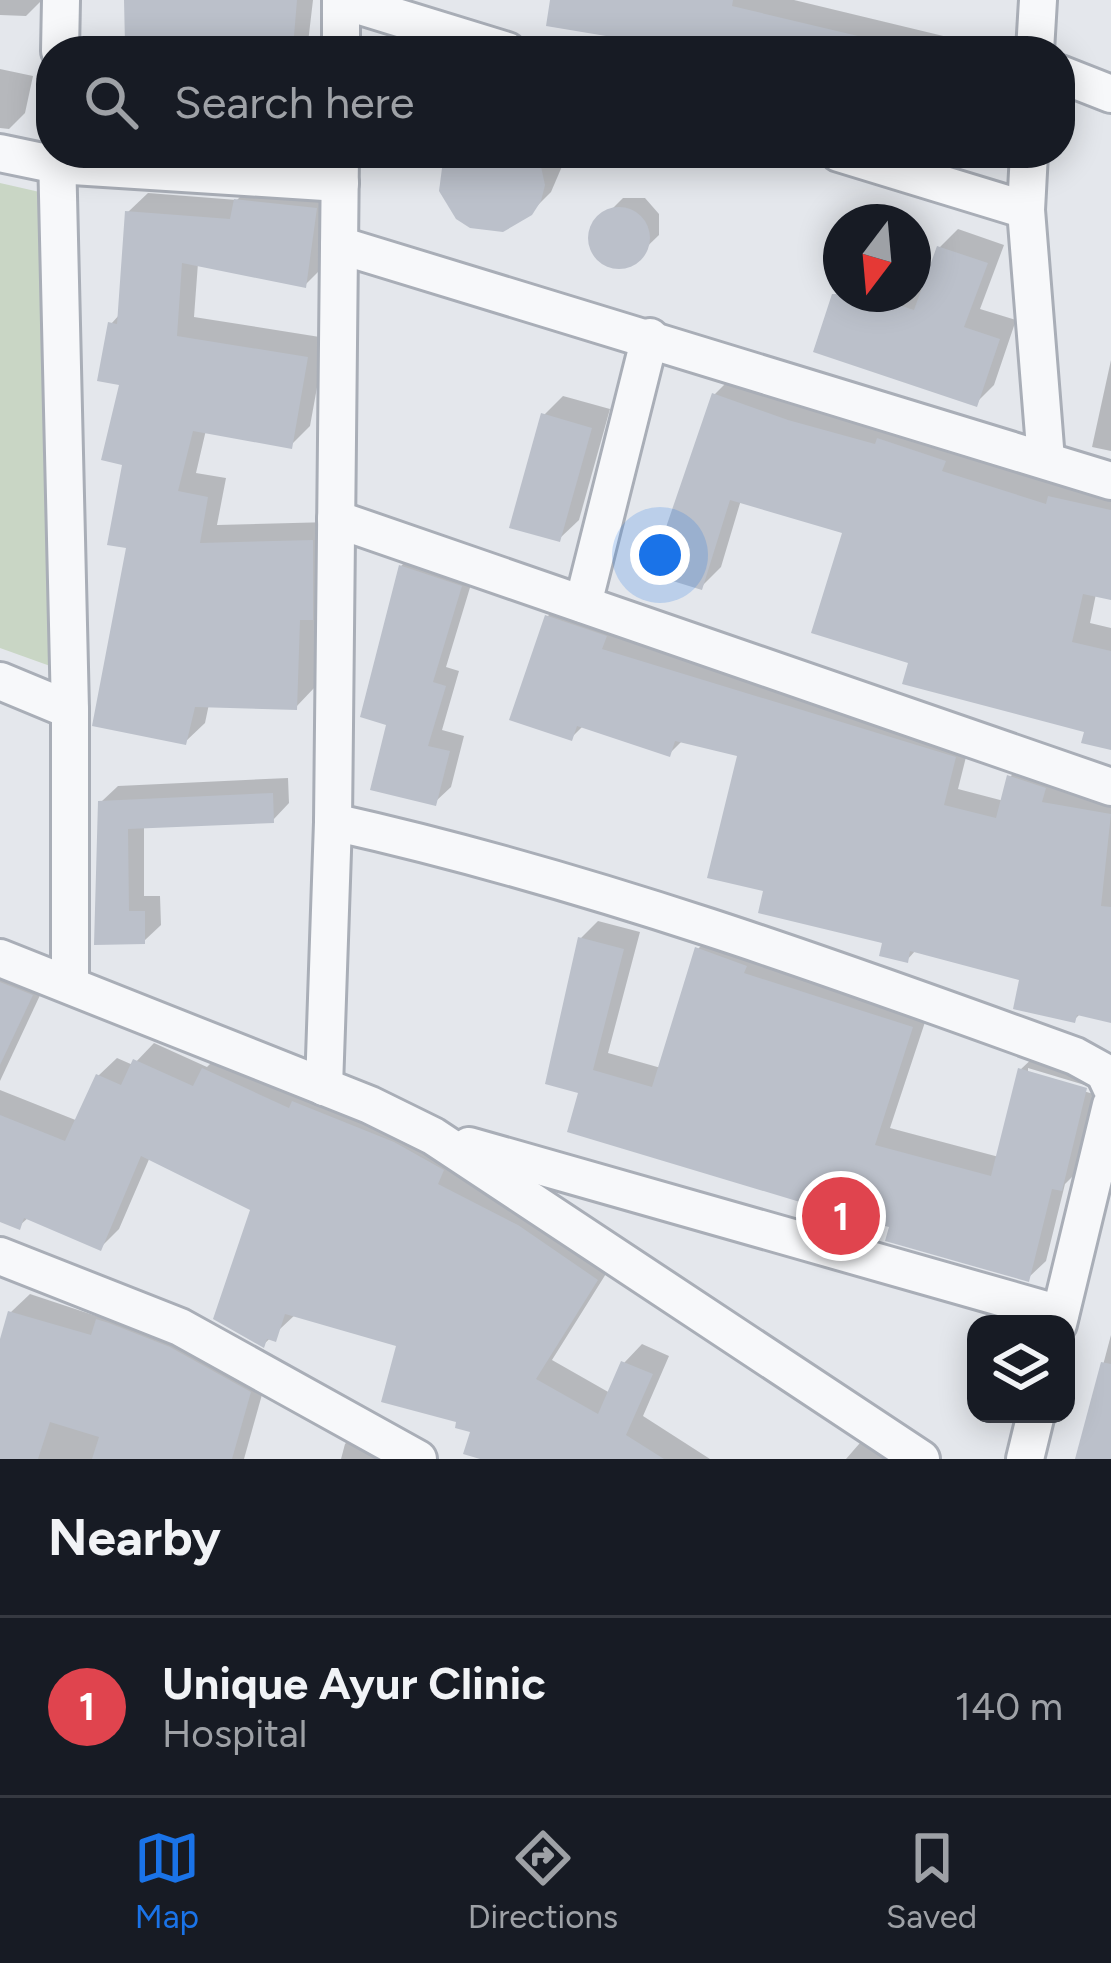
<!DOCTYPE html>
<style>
body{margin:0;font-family:Figtree,sans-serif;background:#20242c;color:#f1f3f6}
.controls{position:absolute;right:36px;bottom:36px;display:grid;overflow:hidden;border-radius:24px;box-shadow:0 6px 30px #0003}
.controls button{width:108px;height:108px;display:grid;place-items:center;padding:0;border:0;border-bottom:3px solid #363941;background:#171b24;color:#f1f3f6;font:60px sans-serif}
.compass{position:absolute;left:823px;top:204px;width:108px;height:108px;border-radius:50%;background:#171b24;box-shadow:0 6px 30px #0003;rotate:196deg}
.you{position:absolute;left:660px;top:555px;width:42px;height:42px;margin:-30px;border:9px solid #fff;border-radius:50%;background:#1a73e8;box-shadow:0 0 0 18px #1a73e833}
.badge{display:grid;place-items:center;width:78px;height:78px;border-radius:50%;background:#1a73e8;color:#fff;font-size:39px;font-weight:700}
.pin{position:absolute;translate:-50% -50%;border:6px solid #fff;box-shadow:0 3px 12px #0006}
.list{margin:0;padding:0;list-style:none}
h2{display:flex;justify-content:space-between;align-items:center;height:156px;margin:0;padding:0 48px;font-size:51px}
h2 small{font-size:39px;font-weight:400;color:#9ea1a6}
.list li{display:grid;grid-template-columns:78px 1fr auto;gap:36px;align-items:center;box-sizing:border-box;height:180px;padding:0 48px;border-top:3px solid #363941}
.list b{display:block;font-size:45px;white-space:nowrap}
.list p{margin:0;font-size:39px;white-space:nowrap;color:#9ea1a6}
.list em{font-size:39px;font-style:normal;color:#9ea1a6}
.icon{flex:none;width:66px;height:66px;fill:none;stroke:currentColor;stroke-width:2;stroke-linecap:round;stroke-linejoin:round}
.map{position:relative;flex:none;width:1111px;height:1459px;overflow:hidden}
.search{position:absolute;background:#171b24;box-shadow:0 6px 30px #0003;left:36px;right:36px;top:36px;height:132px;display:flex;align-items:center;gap:30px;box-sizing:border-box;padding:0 42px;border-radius:48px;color:#9ea1a6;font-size:45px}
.sheet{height:336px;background:#171b24}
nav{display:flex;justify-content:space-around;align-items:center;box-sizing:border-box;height:168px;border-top:3px solid #363941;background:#171b24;font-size:33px;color:#9ea1a6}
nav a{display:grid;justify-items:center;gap:6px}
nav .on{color:#1a73e8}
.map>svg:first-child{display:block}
.green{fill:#c9d6c5}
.shadow{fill:#0003}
.building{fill:#bbc0ca}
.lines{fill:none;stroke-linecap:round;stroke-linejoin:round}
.minor-casing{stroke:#a9aeb7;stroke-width:42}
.minor{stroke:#f7f8fa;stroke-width:36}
</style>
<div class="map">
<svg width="1111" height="1459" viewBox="0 0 1111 1459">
<rect width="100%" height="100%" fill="#e4e7ec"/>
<path class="green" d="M 0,183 L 44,193 L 53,667 L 0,648 Z"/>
<g class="shadow">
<path d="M 0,0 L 42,0 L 26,16 L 0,15 Z"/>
<path d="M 127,0 L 313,0 L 307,51 L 255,51 L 256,41 L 213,37 L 212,51 L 138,51 Z"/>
<path d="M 553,0 L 794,0 L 989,47 L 662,51 Z"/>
<path d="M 0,69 L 33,76 L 25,113 L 9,129 L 0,128 Z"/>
<path d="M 451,153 L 561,153 L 563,164 L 551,192 L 530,213 Z"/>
<path d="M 256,181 L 335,190 L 324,266 L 305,285 L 198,263 L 194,317 L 326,338 L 310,426 L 291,445 L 206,430 L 196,473 L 226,478 L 217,525 L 331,522 L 317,611 L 315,687 L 296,707 L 209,704 L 205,723 L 185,742 L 129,546 L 123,383 L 111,324 L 120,314 L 128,212 L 148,193 L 237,200 Z"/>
<path d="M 623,198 L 645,198 L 659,214 L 659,235 L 629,264 L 608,264 L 593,248 L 594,227 Z"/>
<path d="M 958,229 L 1004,245 L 980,309 L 1016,320 L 994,385 L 976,403 L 816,350 L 841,282 L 841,294 L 913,294 L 913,286 L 925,290 L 940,247 Z"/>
<path d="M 1111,360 L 1111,451 L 1092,447 Z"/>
<path d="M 734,375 L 1111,487 L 1111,596 L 1096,594 L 1090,623 L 1111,628 L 1111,747 L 1087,730 L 912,661 L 846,531 L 741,500 L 721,567 L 701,587 L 715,394 Z"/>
<path d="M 563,396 L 610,409 L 579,520 L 559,539 L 544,415 Z"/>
<path d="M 417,551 L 475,571 L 446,667 L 459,671 L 442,730 L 464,736 L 451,787 L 435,802 L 390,723 L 401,566 Z"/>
<path d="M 564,600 L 970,741 L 958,789 L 1004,801 L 1010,777 L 1026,760 L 1111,796 L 1111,1020 L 1081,1013 L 1074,1020 L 1023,978 L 916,950 L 907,960 L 885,941 L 767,889 L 740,754 L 683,740 L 670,753 L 584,725 L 571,738 L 547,617 Z"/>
<path d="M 288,778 L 289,803 L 273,820 L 144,825 L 144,896 L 160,896 L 161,925 L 144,941 L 97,942 L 101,802 L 118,786 Z"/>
<path d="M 598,921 L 640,932 L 608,1053 L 661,1068 L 698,949 L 715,931 L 929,1010 L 890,1128 L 999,1157 L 1020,1070 L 1038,1053 L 1098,1089 L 1028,1068 L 1028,1075 L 1097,1095 L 1078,1171 L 1065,1184 L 1046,1261 L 1028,1278 L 893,1225 L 836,1210 L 825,1221 L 804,1200 L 582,1091 L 580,939 Z"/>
<path d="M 0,953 L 49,976 L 0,1081 Z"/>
<path d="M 154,1043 L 207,1067 L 223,1051 L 313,1084 L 614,1261 L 552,1360 L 610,1393 L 624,1363 L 642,1344 L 669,1356 L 643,1416 L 710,1459 L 491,1459 L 467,1452 L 473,1430 L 400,1344 L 296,1314 L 264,1344 L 253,1209 L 150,1157 L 119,1229 L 101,1247 L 29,1217 L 19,1226 L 0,1219 L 0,1090 L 78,1121 L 98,1076 L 117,1058 L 133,1065 Z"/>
<path d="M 30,1294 L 268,1373 L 244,1459 L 0,1459 L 0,1349 L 11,1312 Z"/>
<path d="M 1111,1335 L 1111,1459 L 1078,1459 Z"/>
<path d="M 362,1428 L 417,1459 L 341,1459 L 345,1444 Z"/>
<path d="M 873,1428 L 921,1459 L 846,1459 Z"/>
</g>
<g class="building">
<path d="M 124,0 L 297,0 L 293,48 L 192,38 L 192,43 L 125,44 Z"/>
<path d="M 550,0 L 733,0 L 732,6 L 879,41 L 878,51 L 647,51 L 629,47 L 630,40 L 546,26 Z"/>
<path d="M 444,153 L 538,153 L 545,185 L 541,201 L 532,215 L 503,232 L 470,228 L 456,219 L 439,191 Z"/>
<path d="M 234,199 L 317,208 L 306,288 L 182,263 L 177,336 L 308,357 L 292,449 L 193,431 L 178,491 L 208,497 L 200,543 L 313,540 L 313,620 L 300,620 L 297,710 L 195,707 L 186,745 L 92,726 L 126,548 L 107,545 L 122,465 L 101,460 L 119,385 L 97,381 L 108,322 L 117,324 L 125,211 L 230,219 Z"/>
<circle cx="619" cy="238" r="31"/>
<path d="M 937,246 L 988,263 L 964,327 L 1000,339 L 977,407 L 813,352 L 832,294 L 865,294 L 914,310 Z"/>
<path d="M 712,393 L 788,420 L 875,444 L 877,438 L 946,461 L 942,471 L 1046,504 L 1048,496 L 1111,510 L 1111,600 L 1083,594 L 1072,642 L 1111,651 L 1111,750 L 1081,743 L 1084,732 L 902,684 L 908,663 L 811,633 L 842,533 L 730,500 L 702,590 L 650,574 Z"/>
<path d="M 541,413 L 592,428 L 560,542 L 509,528 Z"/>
<path d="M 399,565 L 462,586 L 433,682 L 446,686 L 428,746 L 450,751 L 436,806 L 370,790 L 386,725 L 360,717 Z"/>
<path d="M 545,615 L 607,636 L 602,649 L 956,757 L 944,805 L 996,818 L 1007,775 L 1046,788 L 1042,802 L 1111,814 L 1101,906 L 1111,907 L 1111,1023 L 1077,1015 L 1075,1023 L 1013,1009 L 1019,980 L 910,951 L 908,963 L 879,956 L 882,943 L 758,913 L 763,891 L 707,878 L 737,756 L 675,741 L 670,757 L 577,726 L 572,741 L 509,720 Z"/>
<path d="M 273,793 L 274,823 L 128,829 L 129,911 L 145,911 L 145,944 L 94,945 L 98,801 Z"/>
<path d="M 578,937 L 624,949 L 593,1070 L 652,1087 L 695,947 L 747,966 L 744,973 L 913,1027 L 875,1145 L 991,1176 L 1018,1068 L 1087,1088 L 1062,1191 L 1052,1189 L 1029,1282 L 885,1241 L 889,1227 L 829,1212 L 826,1224 L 797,1216 L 800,1202 L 567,1132 L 578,1093 L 545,1084 Z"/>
<path d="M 0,982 L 33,995 L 0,1065 Z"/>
<path d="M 133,1059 L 193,1086 L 202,1068 L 289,1108 L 292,1101 L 394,1142 L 444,1170 L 438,1184 L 518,1225 L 598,1280 L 536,1379 L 598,1414 L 621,1361 L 653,1374 L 626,1435 L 664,1459 L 480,1459 L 463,1454 L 470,1432 L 455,1428 L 456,1422 L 381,1402 L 396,1346 L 285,1314 L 276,1342 L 267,1339 L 264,1348 L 213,1319 L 250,1210 L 141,1156 L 101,1251 L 24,1218 L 20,1230 L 0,1222 L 0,1115 L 65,1141 L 96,1074 L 121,1085 Z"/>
<path d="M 8,1311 L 91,1335 L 96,1319 L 109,1323 L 170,1347 L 251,1392 L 232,1459 L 92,1459 L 99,1437 L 50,1422 L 38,1459 L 0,1459 L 0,1339 Z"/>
<path d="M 1101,1362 L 1111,1364 L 1111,1459 L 1075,1459 Z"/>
</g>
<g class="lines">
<g class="minor-casing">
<g id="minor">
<path d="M 60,51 L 61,0"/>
<path d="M 341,51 L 341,0 L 507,51"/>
<path d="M 1035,51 L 1038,0"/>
<path d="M 1060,74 L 1111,94"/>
<path d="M 0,153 L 57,165 L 340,183"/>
<path d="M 57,153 L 70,710 L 70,984"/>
<path d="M 839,153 L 1026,210"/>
<path d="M 1029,153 L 1026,210 L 1046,460"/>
<path d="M 339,245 L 1111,481"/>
<path d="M 336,519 L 1111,787"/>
<path d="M 583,604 L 650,337"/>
<path d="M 0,681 L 70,710"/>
<path d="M 333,822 C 588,879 831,967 1075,1056 L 1104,1072 L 1111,1087"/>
<path d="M 0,958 L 370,1105 L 433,1136 L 921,1459"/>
<path d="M 324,1087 L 333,822 L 340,153"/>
<path d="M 469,1146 L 1060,1314"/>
<path d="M 0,1256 L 180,1327 L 418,1459"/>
<path d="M 1058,1324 L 1111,1105"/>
<path d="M 1025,1459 L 1036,1414"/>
</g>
</g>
<use href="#minor" class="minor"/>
</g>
</svg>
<div class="controls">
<button><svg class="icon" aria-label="layers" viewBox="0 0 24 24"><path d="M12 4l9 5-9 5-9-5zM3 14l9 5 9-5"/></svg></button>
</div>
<svg class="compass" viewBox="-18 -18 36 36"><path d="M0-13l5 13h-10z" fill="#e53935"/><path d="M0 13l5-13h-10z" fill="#9ea1a6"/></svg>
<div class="you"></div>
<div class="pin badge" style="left:841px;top:1216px;background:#e0444e">1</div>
<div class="search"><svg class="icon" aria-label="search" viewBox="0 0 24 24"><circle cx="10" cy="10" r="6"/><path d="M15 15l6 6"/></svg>Search here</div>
</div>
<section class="sheet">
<h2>Nearby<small></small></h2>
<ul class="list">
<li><span class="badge" style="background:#e0444e">1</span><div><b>Unique Ayur Clinic</b><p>Hospital</p></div><em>140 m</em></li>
</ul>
</section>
<nav>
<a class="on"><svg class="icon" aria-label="map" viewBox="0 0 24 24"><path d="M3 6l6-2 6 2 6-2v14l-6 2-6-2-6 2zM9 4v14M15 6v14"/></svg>Map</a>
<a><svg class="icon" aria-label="directions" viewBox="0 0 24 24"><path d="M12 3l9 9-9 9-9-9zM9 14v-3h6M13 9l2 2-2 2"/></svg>Directions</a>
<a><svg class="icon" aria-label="saved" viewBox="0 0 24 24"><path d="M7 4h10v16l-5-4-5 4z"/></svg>Saved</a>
</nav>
